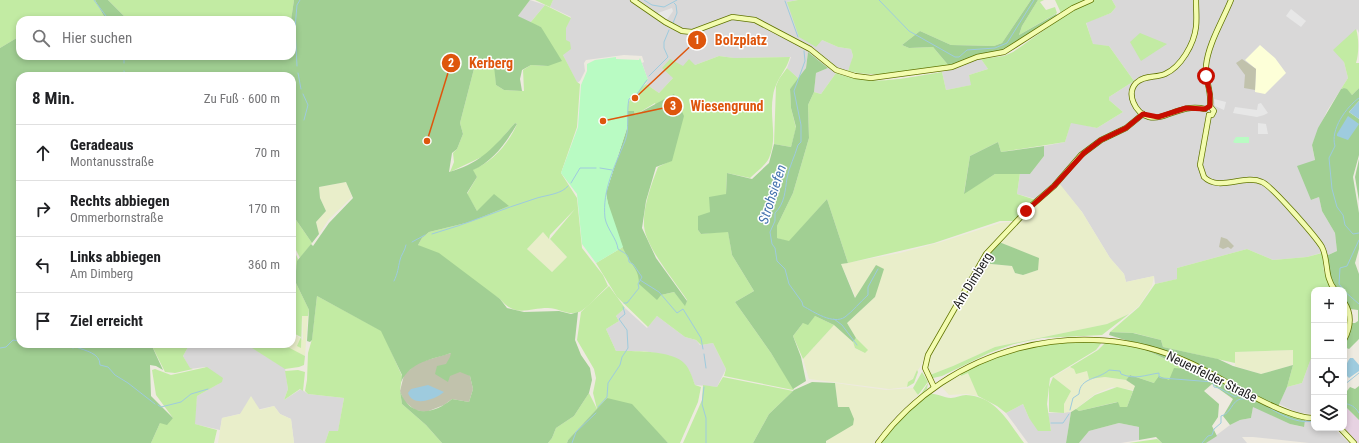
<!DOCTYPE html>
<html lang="de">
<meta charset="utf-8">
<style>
body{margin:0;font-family:"Roboto Condensed",sans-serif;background:#f6f6f6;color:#202124}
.controls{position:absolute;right:12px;bottom:12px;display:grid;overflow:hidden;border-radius:8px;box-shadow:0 2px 6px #0003}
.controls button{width:36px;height:36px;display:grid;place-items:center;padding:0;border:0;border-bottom:1px solid #e0e0e0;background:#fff;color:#202124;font:20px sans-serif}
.stop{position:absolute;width:12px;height:12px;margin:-9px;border:3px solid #c70d00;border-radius:50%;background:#fff}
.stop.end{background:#c70d00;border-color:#fff;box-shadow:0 1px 4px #0008}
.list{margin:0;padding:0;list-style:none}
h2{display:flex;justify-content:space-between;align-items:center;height:52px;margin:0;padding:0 16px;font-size:17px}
h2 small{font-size:13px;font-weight:400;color:#757577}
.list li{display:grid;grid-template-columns:26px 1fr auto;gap:12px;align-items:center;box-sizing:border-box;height:56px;padding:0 16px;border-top:1px solid #e0e0e0}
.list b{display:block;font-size:15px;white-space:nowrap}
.list p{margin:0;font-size:13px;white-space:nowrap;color:#757577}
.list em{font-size:13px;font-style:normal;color:#757577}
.icon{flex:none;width:22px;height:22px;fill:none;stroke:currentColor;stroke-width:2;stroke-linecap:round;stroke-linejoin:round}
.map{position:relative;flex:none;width:1359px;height:443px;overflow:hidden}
.search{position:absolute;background:#fff;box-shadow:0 2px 6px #0003;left:16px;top:16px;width:280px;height:44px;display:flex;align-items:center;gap:10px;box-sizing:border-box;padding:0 14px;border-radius:12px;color:#757577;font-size:15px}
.panel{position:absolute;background:#fff;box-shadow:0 2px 6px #0003;left:16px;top:72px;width:280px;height:276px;border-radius:12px}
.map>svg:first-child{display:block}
.residential{fill:#d9d8d8}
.industrial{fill:#e7d2e2}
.education{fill:#fdffd8}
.construction{fill:#c1c2ac}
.farmland{fill:#e9eeca}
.grass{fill:#c2eba3;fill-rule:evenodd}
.forest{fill:#a1cf93}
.park{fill:#b9fbc3}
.parking{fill:#e7e7e7}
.water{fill:#9ecbde}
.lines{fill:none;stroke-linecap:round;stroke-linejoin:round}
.stream{stroke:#9ecbde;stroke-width:1}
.secondary-casing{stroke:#607400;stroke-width:6}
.secondary{stroke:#f3fcb0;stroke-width:4.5}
.route{stroke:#c70d00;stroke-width:5}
.labels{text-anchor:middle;stroke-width:3;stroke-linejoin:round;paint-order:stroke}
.street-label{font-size:13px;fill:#1b1b1b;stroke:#fff}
.water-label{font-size:14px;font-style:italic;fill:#4573ae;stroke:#fff}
.leader{fill:none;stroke:#de560d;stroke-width:1.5}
.callout-dot{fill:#de560d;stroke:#fff;stroke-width:1.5}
.mark-label{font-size:12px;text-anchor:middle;font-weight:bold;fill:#fff}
.callout-label{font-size:14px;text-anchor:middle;font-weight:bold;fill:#de560d;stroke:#fff;stroke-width:3;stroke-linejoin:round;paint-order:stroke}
</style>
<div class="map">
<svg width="1359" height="443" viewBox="0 0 1359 443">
<rect width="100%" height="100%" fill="#eeeae0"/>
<g class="residential">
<path d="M 530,0 L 545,5 L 530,23 L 518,16 Z"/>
<path d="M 553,0 L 798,0 L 787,2 L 822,40 L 838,47 L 851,49 L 853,56 L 850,67 L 844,76 L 836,73 L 821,94 L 814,92 L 816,73 L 828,68 L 808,52 L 806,68 L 799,79 L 787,68 L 791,57 L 734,58 L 719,56 L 695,65 L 673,78 L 659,93 L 646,84 L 648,80 L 642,63 L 644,62 L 642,56 L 624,55 L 586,60 L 584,63 L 585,71 L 580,81 L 577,83 L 563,55 L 566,40 L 566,27 L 571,17 L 550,7 Z"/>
<path d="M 1112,0 L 1359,0 L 1359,33 L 1357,29 L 1344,62 L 1348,78 L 1327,111 L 1312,145 L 1315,161 L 1311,200 L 1319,197 L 1322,211 L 1335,233 L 1337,251 L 1326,256 L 1321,253 L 1307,257 L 1273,260 L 1247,249 L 1177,268 L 1178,279 L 1155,284 L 1154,276 L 1126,282 L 1124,274 L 1110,258 L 1082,212 L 1059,184 L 1039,200 L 1017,194 L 1020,173 L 1030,174 L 1044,156 L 1044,146 L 1065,142 L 1071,122 L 1097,128 L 1123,112 L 1109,100 L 1109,97 L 1134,81 L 1109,46 L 1093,45 L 1086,22 L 1111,13 L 1116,7 Z"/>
<path d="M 994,57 L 981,59 L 988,69 L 969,75 L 972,85 L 946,90 L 942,72 L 963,66 L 978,59 Z"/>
<path d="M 625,308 L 647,328 L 657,316 L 685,337 L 696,340 L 700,345 L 713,343 L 726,369 L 717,387 L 695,385 L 689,370 L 671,356 L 644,351 L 616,351 L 606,329 L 619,321 L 616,316 Z"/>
<path d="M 195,344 L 254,344 L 253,348 L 285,368 L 288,389 L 284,400 L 301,389 L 308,394 L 344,398 L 338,432 L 329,431 L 325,443 L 294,443 L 291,419 L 280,414 L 274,406 L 222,418 L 220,430 L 194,424 L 197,396 L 218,384 L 205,367 L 190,369 L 183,356 L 188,347 Z"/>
<path d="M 1314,350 L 1314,414 L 1298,413 L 1279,404 L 1287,387 L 1302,383 Z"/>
<path d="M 1023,404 L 1029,418 L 1051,431 L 1048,413 L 1071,412 L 1066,443 L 1028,443 L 1006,413 Z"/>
<path d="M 1253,406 L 1290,424 L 1303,427 L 1305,420 L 1314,420 L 1314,428 L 1334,428 L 1349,443 L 1309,443 L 1253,437 L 1242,437 L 1247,443 L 1206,443 L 1230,425 L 1240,420 L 1251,418 Z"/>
<path d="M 1119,423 L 1139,427 L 1139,440 L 1121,443 L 1079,443 L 1089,431 Z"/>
</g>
<path class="industrial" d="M 1344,405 L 1359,420 L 1359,443 L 1356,443 L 1348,434 L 1344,426 Z"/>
<path class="education" d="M 1260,45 L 1275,58 L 1286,73 L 1265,94 L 1255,92 L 1256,69 L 1245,60 Z"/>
<g class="construction">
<path d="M 1242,59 L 1256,69 L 1255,90 L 1244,88 L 1245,75 L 1236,63 Z"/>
<path d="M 1221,237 L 1227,239 L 1234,246 L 1231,249 L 1228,247 L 1223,249 L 1219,247 Z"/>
<path d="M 451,353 L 470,376 L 473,389 L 469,402 L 452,399 L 444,405 L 426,412 L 415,410 L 404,401 L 400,391 L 404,375 L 417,363 Z"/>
</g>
<g class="farmland">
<path d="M 346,182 L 352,197 L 329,219 L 319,234 L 316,222 L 326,211 L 320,198 L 319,187 Z"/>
<path d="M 1059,183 L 1082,212 L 1110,258 L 1124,274 L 1126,282 L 1154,276 L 1152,286 L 1139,306 L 1129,314 L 1107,324 L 995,347 L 953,366 L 930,375 L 928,368 L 929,355 L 981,263 L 1012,266 L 1015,273 L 1023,275 L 1038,270 L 1038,258 L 999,242 L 1039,200 Z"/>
<path d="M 1008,222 L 1013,223 L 982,255 L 926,354 L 920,367 L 907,387 L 889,389 L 809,379 L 803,359 L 834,325 L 853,342 L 855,348 L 865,353 L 847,323 L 875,297 L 876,265 L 856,298 L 841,264 L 900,253 L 941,242 L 1000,223 Z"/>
<path d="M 543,232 L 567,257 L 552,272 L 527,249 Z"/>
<path d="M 302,315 L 308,316 L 305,356 L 281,345 L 292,344 L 293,333 L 303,340 Z"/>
<path d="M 1293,350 L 1293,365 L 1261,374 L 1235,366 L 1235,352 Z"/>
<path d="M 1070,367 L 1087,371 L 1089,379 L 1105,377 L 1126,380 L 1135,386 L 1134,390 L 1112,387 L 1095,394 L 1073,411 L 1064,413 L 1064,404 L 1071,391 L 1053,377 Z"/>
<path d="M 968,372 L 978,396 L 966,394 L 949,395 L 941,386 L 956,375 Z"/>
<path d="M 835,383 L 886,390 L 913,388 L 918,395 L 894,418 L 873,443 L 826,443 L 838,407 Z"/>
<path d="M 251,396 L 260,410 L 274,406 L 280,414 L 291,419 L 294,443 L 218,443 L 222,418 L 240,414 Z"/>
</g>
<g class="grass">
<path d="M 0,0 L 95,0 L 106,20 L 20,20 L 20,36 L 0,48 Z"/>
<path d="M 108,0 L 294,0 L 291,20 L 128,20 Z"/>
<path d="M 535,0 L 553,0 L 550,7 Z"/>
<path d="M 798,0 L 1031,0 L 1002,43 L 994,46 L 951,45 L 920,31 L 902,45 L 909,48 L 933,47 L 949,66 C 915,70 881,79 848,71 L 853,56 L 851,49 L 838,47 L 822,40 L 816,47 L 799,37 L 787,2 Z"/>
<path d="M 1038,0 L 1044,0 L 1040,2 L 1046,10 L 1055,7 L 1057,13 L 1019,35 L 1022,26 Z"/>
<path d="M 1055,0 L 1087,0 L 1061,13 Z"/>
<path d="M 1094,0 L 1112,0 L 1116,7 L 1111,13 L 1086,23 L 1093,44 L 1109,46 L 1134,81 L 1109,97 L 1109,100 L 1123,112 L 1097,128 L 1071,123 L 1065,142 L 1001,152 L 998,142 L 970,156 L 964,193 L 995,174 L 1020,173 L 1017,194 L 1036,200 L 1014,221 L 1000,221 L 934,243 L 848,263 L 827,199 L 789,242 L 777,238 L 777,226 L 793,193 L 809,138 L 808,105 L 814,92 L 821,94 L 836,73 C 874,87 904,78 942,72 L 946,90 L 971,85 L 969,75 L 988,69 L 981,59 L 1004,56 L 1013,52 L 1074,9 Z"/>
<path d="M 545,5 L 571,18 L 566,28 L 566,40 L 570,42 L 571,49 L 563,55 L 577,82 L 580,84 L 577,127 L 561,173 L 577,198 L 582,248 L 603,275 L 608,286 C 601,292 586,310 579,312 C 568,316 558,308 548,308 C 528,308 516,318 500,299 L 418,245 L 422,238 L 429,232 L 470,222 L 508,206 L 477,211 L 467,194 L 477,177 L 472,170 C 492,163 509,143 517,124 L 515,123 L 488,154 L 450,172 L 454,162 L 453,153 L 457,149 L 463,134 L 460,123 L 476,61 L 495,66 L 496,85 L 504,90 L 524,91 L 523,70 L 531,65 L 548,66 L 541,27 L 530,23 ZM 575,209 L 550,239 L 567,257 L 552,272 L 527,249 L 543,232 L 549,239 L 550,235 Z"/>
<path d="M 1356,29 C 1359,37 1359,54 1356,63 L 1359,63 L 1359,88 L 1352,95 L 1344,88 L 1341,89 L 1348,78 L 1344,62 L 1333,50 Z"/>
<path d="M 1140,33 L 1167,44 L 1141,61 L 1130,42 Z"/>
<path d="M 719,56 L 734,58 L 790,57 C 786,72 776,78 773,96 C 769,116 778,138 769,158 C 766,165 756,172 750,178 L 727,173 L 726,194 L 710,212 L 698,230 L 701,234 L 728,231 L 732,255 L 754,291 L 735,302 L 771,353 L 794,389 L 793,390 L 724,376 L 726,369 L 713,343 L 701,345 L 696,340 L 685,337 L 657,316 L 648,327 L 617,297 L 596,263 L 623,247 L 639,275 L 661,295 L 674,292 L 685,305 L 687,300 C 675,281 646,248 644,226 C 643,206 651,186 658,167 L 672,160 L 655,103 L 635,115 L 634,111 L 627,111 C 628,97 635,93 646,84 L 659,93 L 673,78 L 662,68 L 670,59 L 683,66 L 689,59 L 695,65 Z"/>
<path d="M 787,68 L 799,79 L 790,89 L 791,108 L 796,128 L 791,147 L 774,144 L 776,86 L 779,79 Z"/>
<path d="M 292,214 L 312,243 L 300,258 L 292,242 Z"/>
<path d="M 292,246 L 298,259 L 295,281 L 309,310 L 308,316 L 302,316 L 301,348 L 297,346 L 301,337 L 293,333 L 292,334 Z"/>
<path d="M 1247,249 L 1273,260 L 1307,257 L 1322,253 L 1324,272 L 1332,290 L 1314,290 L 1314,350 L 1302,383 L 1287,387 L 1293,365 L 1293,350 L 1235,352 L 1235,363 L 1163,347 L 1161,340 L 1134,333 L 1110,332 L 1139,307 L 1155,284 L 1177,279 L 1177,268 Z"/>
<path d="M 609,286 L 625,308 L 616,316 L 619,321 L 606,329 L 616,351 C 632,351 672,350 684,363 C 690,369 692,377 695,385 L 701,387 L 698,402 L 680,443 L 668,443 L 656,431 L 607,398 L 597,409 L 593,393 L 596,378 L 594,369 L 577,340 L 581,312 Z"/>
<path d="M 317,296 L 382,331 L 402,376 L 400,391 L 402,404 L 426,425 L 442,443 L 325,443 L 329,431 L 338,431 L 344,398 L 308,394 L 305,391 L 307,380 L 308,353 L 312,339 Z"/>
<path d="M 1129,314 L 1102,335 L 1042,338 L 1014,344 L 989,353 L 942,376 L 933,378 L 930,375 L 953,366 L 995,347 L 1107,324 Z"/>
<path d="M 815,316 L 834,325 L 803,359 L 793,336 L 803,323 Z"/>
<path d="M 856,338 L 868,350 L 865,353 L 855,348 L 853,342 Z"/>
<path d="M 1103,341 L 1096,350 L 1050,378 L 1047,404 L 1051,431 L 1038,431 L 1029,418 L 1023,404 L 1006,413 L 997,406 L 978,396 L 968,373 L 961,376 L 960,373 L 991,357 L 1043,344 Z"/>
<path d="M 1107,341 L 1139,347 L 1190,370 L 1169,380 L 1154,383 L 1130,375 L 1126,380 L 1105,377 L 1089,379 L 1087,371 L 1076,374 L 1074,369 L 1070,367 L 1098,350 Z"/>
<path d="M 151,344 L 195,344 L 188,347 L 183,356 L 190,368 L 193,369 L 175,373 L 165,372 Z"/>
<path d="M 254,344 L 282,344 L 305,356 L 304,365 L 299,367 L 285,369 L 252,348 Z"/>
<path d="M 207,367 L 223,378 L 222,382 L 197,396 L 195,424 L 217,430 L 214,443 L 151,443 L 160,423 L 173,418 L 156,395 L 152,370 L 155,369 L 171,375 Z"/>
<path d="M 298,370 L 305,372 L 303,391 L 300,389 L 284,400 L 288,389 L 285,371 Z"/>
<path d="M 917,370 L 918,372 L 914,383 L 907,387 L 908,382 L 913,379 Z"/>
<path d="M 922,372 L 928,382 L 918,395 L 913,388 Z"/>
<path d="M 723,377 L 793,391 L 769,414 L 753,443 L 683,443 L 702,400 L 703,385 L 717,387 Z"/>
<path d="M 1053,377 L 1071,391 L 1064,404 L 1064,413 L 1049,412 L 1049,387 Z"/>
<path d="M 928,383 L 927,389 L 901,414 L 875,443 L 900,414 L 921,394 Z"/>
<path d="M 1117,387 L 1133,391 L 1127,407 L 1120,407 L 1117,402 L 1079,411 L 1076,409 L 1095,395 Z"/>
<path d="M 589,393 L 597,409 L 568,440 L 567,443 L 548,443 L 552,438 L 556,428 L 574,416 Z"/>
<path d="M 929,394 C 937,393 943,398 951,398 C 956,398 961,395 966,395 C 996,396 1009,423 1024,443 L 880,443 L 910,410 Z"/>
<path d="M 1157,439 L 1162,443 L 1129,443 Z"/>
</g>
<g class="forest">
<path d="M 95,0 L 108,0 L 128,20 L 106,20 Z"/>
<path d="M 294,0 L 530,0 L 518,16 L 541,27 L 562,61 L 548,66 L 531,65 L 522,70 L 520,79 L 522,91 L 504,90 L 496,85 L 494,66 L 476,61 L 460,123 L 463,134 L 457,149 L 452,153 L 449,172 C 480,164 495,146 515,123 L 517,124 C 506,143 493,161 473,170 L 477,177 L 467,193 L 477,211 L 494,194 L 509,206 L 470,222 L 429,232 L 422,238 L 418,245 L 439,253 L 500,299 L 507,308 L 524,312 L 559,311 L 571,314 L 578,312 L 575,340 L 581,355 L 590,368 L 592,380 L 589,393 L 574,416 L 556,428 L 552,438 L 548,443 L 442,443 L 426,425 L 402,404 L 400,391 C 410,418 433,415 452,399 L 469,402 L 473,389 L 470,376 L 460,372 L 450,376 L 448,382 L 435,374 L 437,366 L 446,364 L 450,357 L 451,353 C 431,360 411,361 401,382 L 402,375 L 381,331 L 317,296 L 312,340 L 310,342 L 307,341 L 309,310 L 295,281 L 297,261 L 311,244 L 313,246 L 329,223 L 353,198 L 346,182 L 319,187 L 320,198 L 326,211 L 316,222 L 319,234 L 312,243 L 292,214 L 292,76 L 20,76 L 20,344 L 151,344 L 163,370 L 156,366 L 150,365 L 151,396 L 173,418 L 167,425 L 160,423 L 151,443 L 0,443 L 0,48 L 20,36 L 20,56 L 292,56 L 292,20 L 291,20 Z"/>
<path d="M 1031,0 L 1038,0 L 1022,26 L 1019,35 L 1056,14 L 1058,16 L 1004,50 L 949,66 L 933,47 L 909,48 L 902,45 L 920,31 L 951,45 L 994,46 L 1002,43 Z"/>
<path d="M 808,52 L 828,68 L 816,73 L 814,92 L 808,105 L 809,138 L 793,193 L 777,226 L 777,238 L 789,241 L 827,199 L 848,263 L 841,264 L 855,298 L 876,265 L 884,269 L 875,297 L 847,323 L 856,338 L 853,342 L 834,325 L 815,316 L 808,325 L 803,323 L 793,336 L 801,357 L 806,381 L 793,389 L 771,353 L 735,302 L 754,291 L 732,255 L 728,232 L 701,234 L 698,230 L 698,216 L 710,212 L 709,197 L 726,194 L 727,173 L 752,179 L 769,163 L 774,144 L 791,147 L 796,127 L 791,108 L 790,89 L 806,68 Z"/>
<path d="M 1344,88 L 1347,89 L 1352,95 L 1359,88 L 1359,101 L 1349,112 L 1359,119 L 1359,155 L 1353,177 L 1359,213 L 1359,249 L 1355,263 L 1359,274 L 1359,339 L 1349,349 L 1344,347 C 1344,339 1350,331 1351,323 L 1355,323 L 1358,321 L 1358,310 L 1350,309 L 1344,299 L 1344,290 L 1337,290 L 1332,283 L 1326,256 L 1337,251 L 1335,233 L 1322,211 L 1319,197 L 1311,200 L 1297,166 L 1315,160 L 1312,145 L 1318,128 L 1341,89 Z"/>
<path d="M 674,94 L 684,116 L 672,161 L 656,167 L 646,201 L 642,228 L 656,258 L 687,301 L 685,306 L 674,292 L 661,295 L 657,300 L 639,284 C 639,270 633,267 627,256 C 617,237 609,214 606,193 L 627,128 L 627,111 L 634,111 L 635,115 Z"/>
<path d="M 998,142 L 1001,152 L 1044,146 L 1044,156 L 1030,174 L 995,174 L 964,194 L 970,156 Z"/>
<path d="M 1359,159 L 1359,201 L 1355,177 Z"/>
<path d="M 999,242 L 1039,258 L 1038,270 L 1023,275 L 1015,273 L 1012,266 L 981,263 Z"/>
<path d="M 1110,332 L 1133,333 L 1161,340 L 1163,347 L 1218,359 L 1233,366 L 1261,374 L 1293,365 L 1287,387 L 1277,409 L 1305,420 L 1304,427 L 1290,424 L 1253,407 L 1251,418 L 1240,420 L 1230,425 L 1223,416 L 1233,399 L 1212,384 L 1204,391 L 1219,404 L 1218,417 L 1212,426 L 1217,436 L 1206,443 L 1162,443 L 1156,437 L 1139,440 L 1139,427 L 1119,423 L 1089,431 L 1079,443 L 1066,443 L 1071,412 L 1076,409 L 1079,411 L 1118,402 L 1120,407 L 1127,407 L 1135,386 L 1126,380 L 1130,375 L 1154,383 L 1159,376 L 1169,380 L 1174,368 L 1188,369 L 1139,347 L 1138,344 L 1109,335 Z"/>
<path d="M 812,382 L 835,383 L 838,407 L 849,407 L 854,419 L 853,425 L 826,441 L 826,443 L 753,443 L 769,414 L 794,390 Z"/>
<path d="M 1359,386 L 1359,420 L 1344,405 L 1344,395 L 1350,387 L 1355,389 Z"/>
<path d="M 607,398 L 632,404 L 668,443 L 567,443 L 568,440 Z"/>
</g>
<g class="park">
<path d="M 616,57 L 616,59 L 639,60 L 640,58 L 648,80 L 633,98 L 630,97 L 628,103 L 627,128 L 606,193 L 608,203 L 623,247 L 596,263 L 582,244 L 577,194 L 561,173 L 578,127 L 581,85 L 587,71 L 587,64 L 595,60 Z"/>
<path d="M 1236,137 L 1249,137 L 1249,143 L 1235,143 L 1233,142 Z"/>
</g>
<g class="parking">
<path d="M 672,8 L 673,11 L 666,21 L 655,14 Z"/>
<path d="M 1291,9 L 1306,21 L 1301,27 L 1286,16 Z"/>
<path d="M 1214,99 L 1226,102 L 1224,110 L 1215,106 Z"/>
<path d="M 1261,103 L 1268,113 L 1264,115 L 1257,117 L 1233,113 L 1235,107 L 1257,110 L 1258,104 Z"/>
<path d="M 1258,123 L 1266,124 L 1268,134 L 1258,134 Z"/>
</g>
<g class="water">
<path d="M 1359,101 L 1359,119 L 1349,112 Z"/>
<path d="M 1348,116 L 1359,124 L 1348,140 L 1337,136 L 1337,134 Z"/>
<path d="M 1350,358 L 1353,358 L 1359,365 L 1359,371 L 1349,378 L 1345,374 C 1345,367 1346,364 1350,358 Z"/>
<path d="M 428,385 L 444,392 C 436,399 413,408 408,393 L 411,389 Z"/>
</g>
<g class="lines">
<g class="stream">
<path d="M 94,0 L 109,20"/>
<path d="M 644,0 L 652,5 L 664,7 L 677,0"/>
<path d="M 879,0 L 909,31 L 955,57 L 959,57 L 967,50 L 995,48 L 1007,43 L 1034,0"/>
<path d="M 785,1 L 798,37"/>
<path d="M 673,23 L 677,13 L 676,5 L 674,3"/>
<path d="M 804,51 L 805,61 L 794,91 L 801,125 L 801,142 L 798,145 C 795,156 789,167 787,178 C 785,191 785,203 775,213 L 775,221 L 770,232 L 772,244 L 775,248 L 777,261 L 785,269 L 789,284 L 802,302 L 803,306 C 814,312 833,325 845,317 C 853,311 860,302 868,295 L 868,287 L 878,269"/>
<path d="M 124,56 L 124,63"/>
<path d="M 297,66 L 295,28 L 297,5 L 300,0"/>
<path d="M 124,71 L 125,76"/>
<path d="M 298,73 L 301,89"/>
<path d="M 649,76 L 668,57 L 664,48 L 664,42 L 669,30"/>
<path d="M 303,94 L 308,105 L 304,120"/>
<path d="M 1359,98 C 1346,107 1330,130 1335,146 L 1329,158 L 1332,189 L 1337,207 L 1343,215 L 1345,225 L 1353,234 L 1359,233"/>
<path d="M 600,168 L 612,170"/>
<path d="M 571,183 L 580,168 L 596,168"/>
<path d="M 432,234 C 468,224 501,209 537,198 C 547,195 562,194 568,186"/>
<path d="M 412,242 L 425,235"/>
<path d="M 640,280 L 659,292 L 677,313 L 683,309 L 701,338 L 703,349"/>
<path d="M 394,281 C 398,273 398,268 400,260 C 401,255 405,251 406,245"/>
<path d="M 1344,290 L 1339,284 L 1340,268 L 1347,266 L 1359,240"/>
<path d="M 1344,291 L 1359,304"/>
<path d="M 624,303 L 627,303 L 639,288 L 638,284 L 642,277 L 633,264 L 629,262 C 629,253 623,253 618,249 C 617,239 607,229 605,218 C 602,190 615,166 625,141 C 630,128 626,112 629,99 L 637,94 L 647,80"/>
<path d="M 834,319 L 842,325 L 857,345"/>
<path d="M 61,344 L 73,348 L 76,347 C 86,351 100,353 100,365 L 108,367 L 115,375 L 128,383 L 155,404"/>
<path d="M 0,348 L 6,347 L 13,340 L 20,341"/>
<path d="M 704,354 L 706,368"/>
<path d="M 1344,385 L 1359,373"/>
<path d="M 704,387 L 702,404 L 706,418 L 706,443"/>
<path d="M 1258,401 C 1275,411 1294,425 1314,421"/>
<path d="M 1344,403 C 1351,405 1355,406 1359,413"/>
<path d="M 158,405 L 161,407 L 181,402 L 191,394 L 208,389"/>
<path d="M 598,407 L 607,397 L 608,383 L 620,365 L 622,357 L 628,348 L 627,330 L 619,319 L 625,314 L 623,307"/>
<path d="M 1070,410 L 1073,398 L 1079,394 C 1080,377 1098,380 1109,370 L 1120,371 L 1121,374 C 1135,380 1145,375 1159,373 L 1159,377 L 1162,378 L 1213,382 L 1214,387 L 1219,388 L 1235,397 L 1240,394 L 1257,401"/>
<path d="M 1051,423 L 1063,423 L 1069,414"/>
<path d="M 572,443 L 576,432 L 596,413"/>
<path d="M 1202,443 L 1208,436 L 1212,435 L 1214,429 L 1221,423 L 1221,416 C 1231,414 1232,400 1241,399 C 1245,398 1251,400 1255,401"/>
</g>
<g class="secondary-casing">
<g id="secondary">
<path d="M 633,0 L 665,22 L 682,31 L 692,32 L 732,17 L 755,20 L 810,49 L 836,70 L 855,76 L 871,78 L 952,67 L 977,57 L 1004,52 L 1073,8 L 1091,0"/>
<path d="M 1196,0 C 1196,9 1197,19 1196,27 C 1194,44 1181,67 1165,74 C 1156,78 1144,75 1136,83 C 1126,94 1135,113 1149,117 C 1165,121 1181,103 1205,109"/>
<path d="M 1210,106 C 1212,92 1205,80 1206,66 C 1208,44 1223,20 1231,0"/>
<path d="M 1209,115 L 1200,165 L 1204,177 C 1219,192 1244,174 1262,182 C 1271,185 1316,237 1322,247 C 1329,261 1324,277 1335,290"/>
<path d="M 1209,115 L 1212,115 L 1214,111 L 1210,106"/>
<path d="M 1344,302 C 1352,314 1351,327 1344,340"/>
<path d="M 934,387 L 925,368 L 928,355 L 986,254 L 1031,206 L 1054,186 L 1081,155 L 1101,140 L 1126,128 L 1143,114"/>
<path d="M 1340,428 L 1354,443"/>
<path d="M 878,443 C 949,347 1080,313 1188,362 C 1220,376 1283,419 1314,418"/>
</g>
</g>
<use href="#secondary" class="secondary"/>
</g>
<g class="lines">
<path class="route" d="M 1026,211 L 1054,186 L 1084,153 L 1101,140 L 1126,128 L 1143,114 L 1158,117 L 1186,108 L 1205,109 L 1210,106 L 1210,94 L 1206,76"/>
</g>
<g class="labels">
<g class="street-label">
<text transform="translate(972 280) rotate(-58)" y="5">Am Dimberg</text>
<text transform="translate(1212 376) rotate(26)" y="5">Neuenfelder Straße</text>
</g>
<g class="water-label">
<text transform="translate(772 194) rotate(-72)" y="5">Strohsiefen</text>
</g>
</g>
<path class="leader" d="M635 98L697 40M427 141L451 63M603 121L673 106"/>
<g class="callout-dot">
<circle cx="635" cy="98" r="4"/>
<circle cx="427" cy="141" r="4"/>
<circle cx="603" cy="121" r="4"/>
<circle cx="697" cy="40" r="10"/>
<circle cx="451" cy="63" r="10"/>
<circle cx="673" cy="106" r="10"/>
</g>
<g class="mark-label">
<text x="697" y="44">1</text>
<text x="451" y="67">2</text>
<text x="673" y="110">3</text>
</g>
<g class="callout-label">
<text x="741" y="45">Bolzplatz</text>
<text x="491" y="68">Kerberg</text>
<text x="727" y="111">Wiesengrund</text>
</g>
</svg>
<div class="controls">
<button>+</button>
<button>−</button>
<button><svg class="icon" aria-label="locate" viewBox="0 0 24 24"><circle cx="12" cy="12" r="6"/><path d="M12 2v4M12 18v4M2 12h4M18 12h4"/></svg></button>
<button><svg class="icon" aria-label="layers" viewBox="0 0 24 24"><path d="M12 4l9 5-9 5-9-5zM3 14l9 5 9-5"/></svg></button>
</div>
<div class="stop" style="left:1206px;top:76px"></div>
<div class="stop end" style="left:1026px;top:211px"></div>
<div class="search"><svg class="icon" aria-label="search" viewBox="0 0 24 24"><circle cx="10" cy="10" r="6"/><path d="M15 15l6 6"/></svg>Hier suchen</div>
<section class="panel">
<h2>8 Min.<small>Zu Fuß · 600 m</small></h2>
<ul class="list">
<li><svg class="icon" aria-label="ahead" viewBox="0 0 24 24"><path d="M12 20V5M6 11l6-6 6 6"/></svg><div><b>Geradeaus</b><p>Montanusstraße</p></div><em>70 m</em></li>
<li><svg class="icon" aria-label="right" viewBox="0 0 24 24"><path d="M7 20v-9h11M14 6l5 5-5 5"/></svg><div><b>Rechts abbiegen</b><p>Ommerbornstraße</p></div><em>170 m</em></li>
<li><svg class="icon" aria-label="left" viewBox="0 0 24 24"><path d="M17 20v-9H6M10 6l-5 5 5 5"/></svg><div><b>Links abbiegen</b><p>Am Dimberg</p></div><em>360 m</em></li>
<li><svg class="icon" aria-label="arrive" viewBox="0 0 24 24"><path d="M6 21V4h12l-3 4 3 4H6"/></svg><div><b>Ziel erreicht</b></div></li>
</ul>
</section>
</div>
